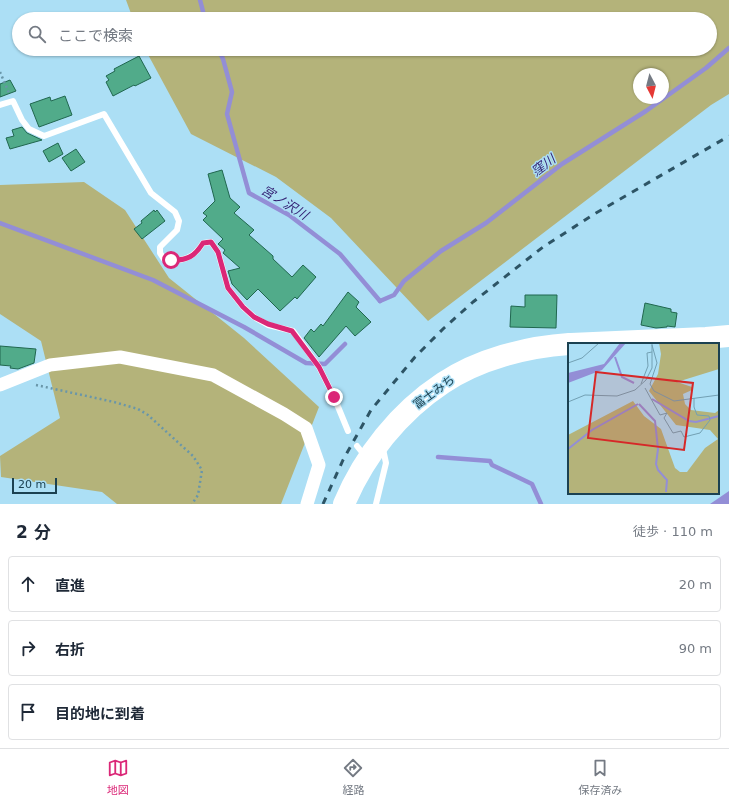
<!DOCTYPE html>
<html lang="ja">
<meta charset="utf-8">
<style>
body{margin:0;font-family:"DejaVu Sans","Noto Sans JP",sans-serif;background:#f6f6f7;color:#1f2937}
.compass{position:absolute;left:633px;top:68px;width:36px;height:36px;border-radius:50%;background:#fff;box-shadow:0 1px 3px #0004;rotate:173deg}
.scale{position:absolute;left:12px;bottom:10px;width:45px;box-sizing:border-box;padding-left:4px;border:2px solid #1b4151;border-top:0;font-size:11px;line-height:14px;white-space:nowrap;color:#1b4151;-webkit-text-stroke:3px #acdff5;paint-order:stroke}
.stop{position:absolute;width:12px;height:12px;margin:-9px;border:3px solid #db2777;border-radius:50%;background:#fff}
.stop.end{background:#db2777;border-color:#fff;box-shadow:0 1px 4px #0008}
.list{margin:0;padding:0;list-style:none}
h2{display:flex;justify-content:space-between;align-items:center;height:52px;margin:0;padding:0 16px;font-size:17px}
h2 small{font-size:13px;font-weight:400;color:#747a83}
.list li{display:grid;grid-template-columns:26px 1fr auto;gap:12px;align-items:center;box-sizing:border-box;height:56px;margin:0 8px 8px;padding:0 8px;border:1px solid #e0e1e3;border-radius:4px}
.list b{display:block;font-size:15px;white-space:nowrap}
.list em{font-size:13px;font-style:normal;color:#747a83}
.icon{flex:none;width:22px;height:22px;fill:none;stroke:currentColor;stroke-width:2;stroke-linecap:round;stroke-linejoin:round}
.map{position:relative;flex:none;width:729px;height:504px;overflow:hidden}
.search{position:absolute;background:#fff;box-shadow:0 1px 3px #0004;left:12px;right:12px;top:12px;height:44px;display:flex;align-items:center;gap:10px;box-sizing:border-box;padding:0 14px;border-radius:22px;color:#747a83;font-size:15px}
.sheet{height:244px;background:#fff}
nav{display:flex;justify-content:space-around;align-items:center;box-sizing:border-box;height:56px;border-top:1px solid #e0e1e3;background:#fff;font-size:11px;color:#747a83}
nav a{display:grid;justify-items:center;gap:2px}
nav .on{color:#db2777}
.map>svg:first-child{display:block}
.green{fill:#b4b37a;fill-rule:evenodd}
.water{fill:#938ed6}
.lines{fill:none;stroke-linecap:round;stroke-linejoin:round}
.stream{stroke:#938ed6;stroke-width:4.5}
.building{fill:#51ab8a;stroke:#20674f}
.path{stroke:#6996a9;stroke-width:2.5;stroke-dasharray:2 3;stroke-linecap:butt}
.lane{stroke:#fff;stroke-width:6}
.street{stroke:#fff;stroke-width:13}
.highway{stroke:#fff;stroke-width:22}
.rail{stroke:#2d5465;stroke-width:3;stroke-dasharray:7 7;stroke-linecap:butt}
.route{stroke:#db2777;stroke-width:5}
.labels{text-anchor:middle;stroke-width:3;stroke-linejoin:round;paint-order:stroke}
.street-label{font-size:12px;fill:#1b4151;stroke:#acdff5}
.water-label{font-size:13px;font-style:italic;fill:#311d71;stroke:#acdff5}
.inset-river{fill:none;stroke:#938ed6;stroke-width:2}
.inset-road{fill:none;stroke:#72a0b3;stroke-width:1}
.view{fill:#d62828;fill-opacity:0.15;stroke:#d62828;stroke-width:2}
.inset-edge{fill:none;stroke:#1b4151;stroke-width:2}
</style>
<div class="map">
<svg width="729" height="504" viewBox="0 0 729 504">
<rect width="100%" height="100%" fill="#acdff5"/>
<g class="green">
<path d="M 126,0 L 729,0 L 729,94 L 711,105 L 428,321 L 331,218 L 276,177 L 191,134 L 145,49 L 710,49 L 710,19 L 133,19 ZM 639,74 L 663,74 L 663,98 L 639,98 Z"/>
<path d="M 84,182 L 125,210 L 169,278 L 244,338 L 319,407 L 281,504 L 117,504 L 102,492 L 1,477 L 0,456 L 60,418 L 41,341 L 0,314 L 0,185 Z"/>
</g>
<path class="water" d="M 729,491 L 729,504 L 710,504 Z"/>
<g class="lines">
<g class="stream">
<path d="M 200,0 L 205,19"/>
<path d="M 218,49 L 223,59 L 232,92 L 227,114 L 249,193 L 289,215 L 340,254 L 380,301"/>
<path d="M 0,223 L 153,280 L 244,327 L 306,363 L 325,364 L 345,344"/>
<path d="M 380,301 L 394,295 L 404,281 L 441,251 L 486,223 L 562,164 L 646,111 L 706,68 L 729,48"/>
<path d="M 438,457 L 490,461 L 492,465 L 532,484 L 541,504"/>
</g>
</g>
<g class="building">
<path d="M 139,56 L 151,78 L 135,86 L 134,85 L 113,96 L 106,82 L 109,80 L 106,76 L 115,71 L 114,69 Z"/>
<path d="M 10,80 L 16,91 L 0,97 L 0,84 Z"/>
<path d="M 65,96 L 72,115 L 39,127 L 30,104 L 50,97 L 51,101 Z"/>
<path d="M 22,127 L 27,133 L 42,140 L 10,149 L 6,138 L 14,136 L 12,130 Z"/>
<path d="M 58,143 L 63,154 L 49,162 L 43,151 Z"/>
<path d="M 76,149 L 85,162 L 71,171 L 62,158 Z"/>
<path d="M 222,170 L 230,198 L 240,207 L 234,213 L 254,230 L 249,235 L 273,256 L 273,259 L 292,277 L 303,265 L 316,277 L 297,299 L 295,297 L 280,311 L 258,289 L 247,300 L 232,284 L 228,271 L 240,268 L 223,253 L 225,250 L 218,244 L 223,239 L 203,220 L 207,216 L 203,213 L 215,201 L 208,174 Z"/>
<path d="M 154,210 L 155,212 L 157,210 L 165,221 L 142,239 L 134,229 L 142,223 L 141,221 Z"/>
<path d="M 348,292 L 359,302 L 356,307 L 371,322 L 355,336 L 346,326 L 319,357 L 304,338 L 311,329 L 314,332 L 321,324 L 323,326 Z"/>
<path d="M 525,295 L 557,295 L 556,328 L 510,327 L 511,306 L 525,307 Z"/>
<path d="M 645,303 L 671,309 L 671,312 L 677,313 L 675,327 L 667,326 L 667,327 L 656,328 L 641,325 Z"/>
<path d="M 0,346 L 36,349 L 34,363 L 18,369 L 10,368 L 11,366 L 0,365 Z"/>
</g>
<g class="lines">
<g class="path">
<path d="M 0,72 L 9,93"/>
<path d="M 36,385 L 114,402 L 138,409 L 148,415 L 193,456 L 202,470 L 198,495 L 192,504"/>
</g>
<g class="lane">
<path d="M 0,105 L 13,101 L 22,120 L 29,129 L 44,136 L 104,114 L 151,193 L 175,212 L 179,221 L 177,230 L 160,247 L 160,253 L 164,259 C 182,263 194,258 203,243 L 211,242 L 218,252 L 228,288 L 243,307 L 254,317 L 268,325 L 293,331 L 319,367 L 334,397 L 348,431"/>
<path d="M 357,446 L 361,451 L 367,455"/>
<path d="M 376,504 L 386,463 L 383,449 L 382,448"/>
</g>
<path class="street" d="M 0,385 L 50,365 L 120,357 L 213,375 L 284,414 L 306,428 L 319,465 L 307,504"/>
<g class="highway">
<path d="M 571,344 L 706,338 L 729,336"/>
<path d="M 344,504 C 364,456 399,412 443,383 C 479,359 526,347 569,344"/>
</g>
<path class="rail" d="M 323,504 L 343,460 L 371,410 L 415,357 L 444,328 L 473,302 L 543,247 L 596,213 L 729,136"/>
</g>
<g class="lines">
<path class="route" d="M 171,260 C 187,261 195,256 203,243 L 211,242 L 218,252 L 228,288 L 243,307 L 254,317 L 268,324 L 292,331 L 319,367 L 334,397"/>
</g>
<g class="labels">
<g class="street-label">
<text transform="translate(434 392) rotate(-36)" y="4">富士みち</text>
</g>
<g class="water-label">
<text transform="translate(543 165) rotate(-37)" y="5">窪川</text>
<text transform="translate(285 202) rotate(32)" y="5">宮ノ沢川</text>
</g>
</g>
<g transform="translate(568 343)">
<rect width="151" height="151" fill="#acdff5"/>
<path d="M 91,0 L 151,0 L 151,26 L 109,39 L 124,44 L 124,47 L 115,51 L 117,61 L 123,67 L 147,70 L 151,67 L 151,151 L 0,151 L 0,92 L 65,58 L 76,73 L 93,86 L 107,125 L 112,129 L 119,129 L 137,105 L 150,96 L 142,87 L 108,82 L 81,48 L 90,31 L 93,11 Z" fill="#b4b37a"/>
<path d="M 52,0 L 58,0 L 34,27 L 0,40 L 0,30 L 36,21 Z" fill="#938ed6"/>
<path class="inset-river" d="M 47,14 L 54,34 L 66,40M 84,56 L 121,78 L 128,79 L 151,73M 71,61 L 87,78 L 90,106 L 88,121 L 90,127 L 99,137 L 98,149M 0,106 L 24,87 L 70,61"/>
<path class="inset-road" d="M 84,2 L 89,20 L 82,41 L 86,48 L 106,58 L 151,52M 0,20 L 14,15 L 31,0M 73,41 L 80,23 L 79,10 L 84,9M 77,45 L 92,72 L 99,70 L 96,75 L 105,90 L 113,88 L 116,94 L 132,90 L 142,77 L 141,73 L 129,72 L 126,64 L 126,55M 0,59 L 17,52 L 49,53 L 67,47 L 78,37 L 84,25 L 84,0"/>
<path class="view" d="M 28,29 L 125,40 L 116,107 L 20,95 Z"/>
<rect width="151" height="151" class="inset-edge"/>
</g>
</svg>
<svg class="compass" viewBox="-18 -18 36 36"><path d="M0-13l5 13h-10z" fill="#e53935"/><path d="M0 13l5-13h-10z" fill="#747a83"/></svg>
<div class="scale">20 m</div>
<div class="stop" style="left:171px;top:260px"></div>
<div class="stop end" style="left:334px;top:397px"></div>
<div class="search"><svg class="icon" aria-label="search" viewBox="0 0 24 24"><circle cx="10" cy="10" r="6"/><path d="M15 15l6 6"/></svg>ここで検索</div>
</div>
<section class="sheet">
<h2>2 分<small>徒歩 · 110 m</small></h2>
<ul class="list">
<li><svg class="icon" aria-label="ahead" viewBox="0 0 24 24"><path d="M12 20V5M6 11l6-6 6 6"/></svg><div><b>直進</b></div><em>20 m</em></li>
<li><svg class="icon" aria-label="right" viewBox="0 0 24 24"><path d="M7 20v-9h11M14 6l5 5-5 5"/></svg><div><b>右折</b></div><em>90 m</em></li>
<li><svg class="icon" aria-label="arrive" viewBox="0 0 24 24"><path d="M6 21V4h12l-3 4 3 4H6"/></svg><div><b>目的地に到着</b></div></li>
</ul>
</section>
<nav>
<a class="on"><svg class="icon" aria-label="map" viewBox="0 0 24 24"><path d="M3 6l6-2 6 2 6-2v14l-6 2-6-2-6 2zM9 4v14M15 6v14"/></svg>地図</a>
<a><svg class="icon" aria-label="directions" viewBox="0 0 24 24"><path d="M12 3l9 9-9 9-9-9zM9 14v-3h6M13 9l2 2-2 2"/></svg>経路</a>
<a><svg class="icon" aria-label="saved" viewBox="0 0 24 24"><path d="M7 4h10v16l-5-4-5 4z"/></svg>保存済み</a>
</nav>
